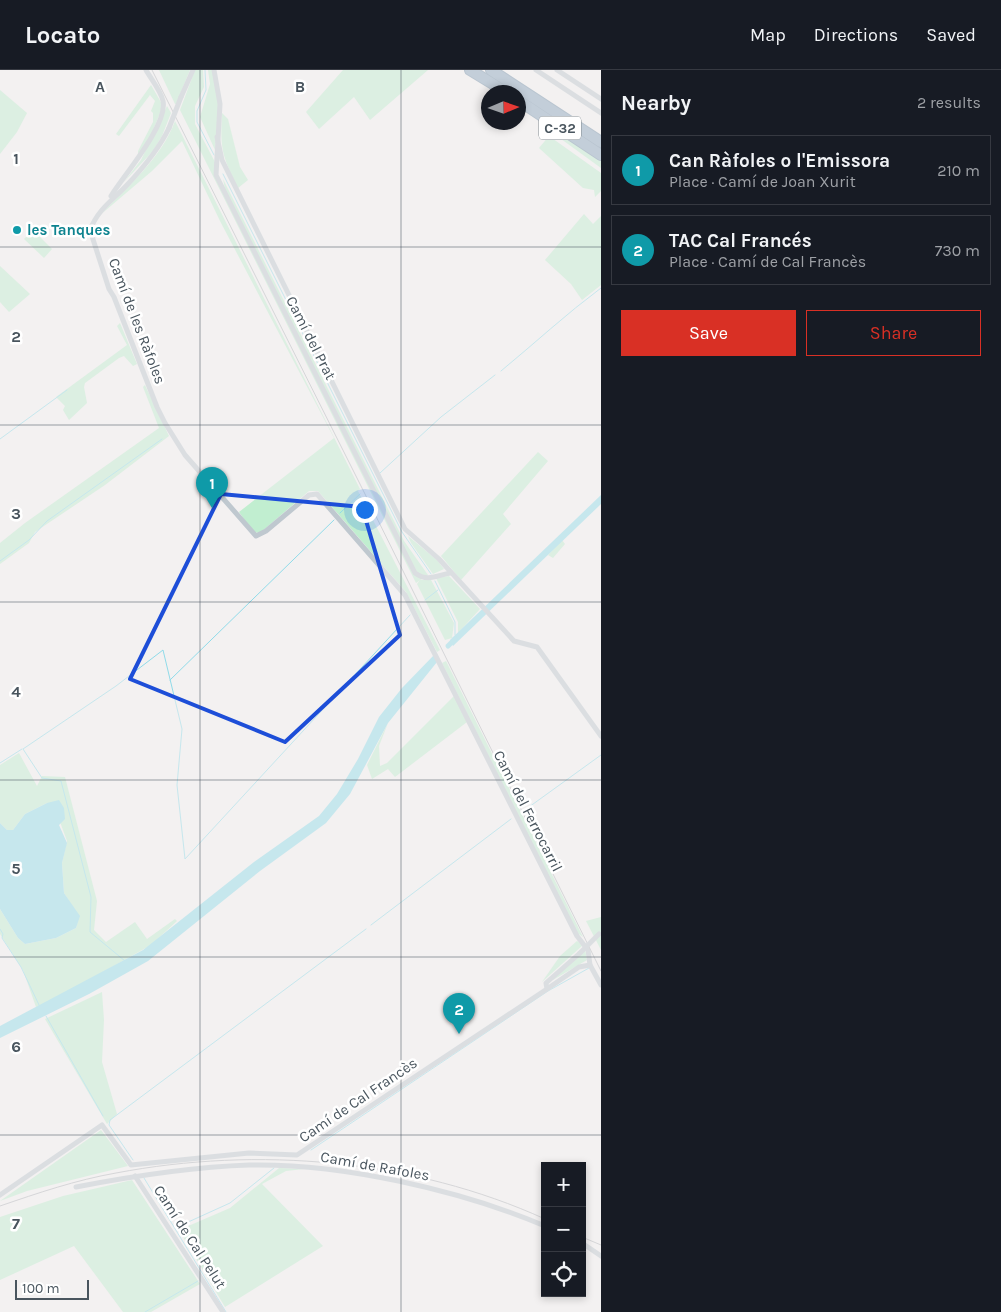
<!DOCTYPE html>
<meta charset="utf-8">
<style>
body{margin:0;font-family:Karla,sans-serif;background:#20242c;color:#f1f3f6}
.controls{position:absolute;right:15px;bottom:15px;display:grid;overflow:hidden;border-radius:0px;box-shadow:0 2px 8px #0003}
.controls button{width:45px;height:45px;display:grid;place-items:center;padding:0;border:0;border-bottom:1px solid #363941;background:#171b24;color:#f1f3f6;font:25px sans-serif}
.compass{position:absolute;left:481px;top:15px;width:45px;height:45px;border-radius:50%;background:#171b24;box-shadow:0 2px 8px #0003;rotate:88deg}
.scale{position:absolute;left:15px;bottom:12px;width:74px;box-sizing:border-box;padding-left:5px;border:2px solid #49555e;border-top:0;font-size:14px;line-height:18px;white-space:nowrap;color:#49555e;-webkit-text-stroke:4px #fff;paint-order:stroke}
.you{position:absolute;left:364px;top:439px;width:18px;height:18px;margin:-12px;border:4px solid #fff;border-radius:50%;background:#1a73e8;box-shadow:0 0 0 8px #1a73e833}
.badge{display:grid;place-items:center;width:32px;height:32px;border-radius:50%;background:#d93025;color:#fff;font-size:16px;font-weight:700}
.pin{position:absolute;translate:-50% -41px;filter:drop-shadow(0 1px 2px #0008)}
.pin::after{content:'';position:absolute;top:26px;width:18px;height:15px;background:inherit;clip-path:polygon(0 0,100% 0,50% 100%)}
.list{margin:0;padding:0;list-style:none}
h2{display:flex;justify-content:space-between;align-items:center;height:65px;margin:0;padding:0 20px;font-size:21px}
h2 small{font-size:16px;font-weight:400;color:#9ea1a6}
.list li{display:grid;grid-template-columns:32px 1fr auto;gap:15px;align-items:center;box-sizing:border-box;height:70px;margin:0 10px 10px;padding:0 10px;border:1px solid #363941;border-radius:0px}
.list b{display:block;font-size:19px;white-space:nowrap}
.list p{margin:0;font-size:16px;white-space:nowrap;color:#9ea1a6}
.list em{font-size:16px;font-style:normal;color:#9ea1a6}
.actions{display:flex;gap:10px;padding:15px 20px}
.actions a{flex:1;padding:11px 0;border:1px solid #d93025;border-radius:0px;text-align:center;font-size:18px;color:#d93025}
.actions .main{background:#d93025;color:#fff}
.icon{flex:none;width:28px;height:28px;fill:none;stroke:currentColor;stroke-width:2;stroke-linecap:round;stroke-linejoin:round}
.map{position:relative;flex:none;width:601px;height:1242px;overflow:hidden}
header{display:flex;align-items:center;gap:30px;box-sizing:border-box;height:70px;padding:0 25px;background:#171b24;border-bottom:1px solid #363941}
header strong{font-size:24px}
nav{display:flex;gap:28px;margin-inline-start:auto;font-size:18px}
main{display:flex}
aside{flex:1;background:#171b24}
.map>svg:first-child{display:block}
.green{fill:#c1eed0}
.water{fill:#90dbe9}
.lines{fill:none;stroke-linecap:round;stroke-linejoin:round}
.stream{stroke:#90dbe9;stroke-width:1}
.canal{stroke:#90dbe9;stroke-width:5}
.highway-casing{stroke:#7591a9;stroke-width:12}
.street{stroke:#bfc8cf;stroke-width:5}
.highway{stroke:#8aa5bd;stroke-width:10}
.rail{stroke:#b3b6bb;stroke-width:1}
.street-bridge{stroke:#bfc8cf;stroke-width:5}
.marked{fill:none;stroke:#1d4ed8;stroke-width:4;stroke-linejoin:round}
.grid{fill:none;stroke:#49555e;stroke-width:1;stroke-opacity:0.55}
.culture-dot{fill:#0f9aa8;stroke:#fff;stroke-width:2}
.labels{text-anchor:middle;stroke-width:5;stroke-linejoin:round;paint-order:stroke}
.shield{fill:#fff;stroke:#80888e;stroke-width:1}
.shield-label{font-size:14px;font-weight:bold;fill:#49555e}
.culture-label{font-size:15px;font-weight:bold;fill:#0d838f;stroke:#fff;text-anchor:start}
.street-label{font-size:15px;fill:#49555e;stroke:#fff}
.grid-label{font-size:16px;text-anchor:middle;font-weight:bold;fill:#49555e;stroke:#fff;stroke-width:5;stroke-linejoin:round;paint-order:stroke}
</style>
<header>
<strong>Locato</strong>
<nav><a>Map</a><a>Directions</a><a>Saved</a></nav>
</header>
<main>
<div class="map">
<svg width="601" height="1242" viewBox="0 0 601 1242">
<rect width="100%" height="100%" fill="#f3f1f1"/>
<g class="green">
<path d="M 159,0 L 190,0 L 176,34 L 175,34 Z"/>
<path d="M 195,0 L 203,0 L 204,17 L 195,36 L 195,54 L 215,92 L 215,105 L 225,119 L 223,109 L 404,471 L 428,505 L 416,513 L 180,40 Z"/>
<path d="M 208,0 L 212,0 L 219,32 L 215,80 L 200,47 L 210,14 Z"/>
<path d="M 343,0 L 428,0 L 370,50 L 354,27 L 319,59 L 306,42 Z"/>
<path d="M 151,15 L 162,34 L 162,38 L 152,63 L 138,87 L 138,81 L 153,52 L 153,43 L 151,41 L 155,31 L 150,25 L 119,66 L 116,64 Z"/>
<path d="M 0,20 L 27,43 L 17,62 L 0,84 Z"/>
<path d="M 167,36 L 171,43 L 162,66 L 153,81 L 123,113 L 141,90 Z"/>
<path d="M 222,43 L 228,49 L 240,97 L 248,110 L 238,118 C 222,85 220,80 222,43 Z"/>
<path d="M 175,51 L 360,419 L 358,421 L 440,580 L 437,582 L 406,522 L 318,421 L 309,421 L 260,463 L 253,462 L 239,442 L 334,368 L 220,151 L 182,71 L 152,101 L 99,146 C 127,117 161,89 175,51 Z"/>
<path d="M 557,60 L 601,91 L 601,98 L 557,66 Z"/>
<path d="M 549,66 L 601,103 L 601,121 L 595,127 L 594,120 L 583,118 L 539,78 Z"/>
<path d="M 584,144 L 593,154 L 601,146 L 601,215 L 582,230 L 571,214 L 545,190 Z"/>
<path d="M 33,160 L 52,179 L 44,188 L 24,169 Z"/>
<path d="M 0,196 L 30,224 L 9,242 L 0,232 Z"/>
<path d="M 120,253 L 137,294 L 133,296 L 124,286 L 119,288 L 85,313 L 84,317 L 87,333 L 69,350 L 63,340 L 65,336 L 56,327 L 127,275 L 117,256 Z"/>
<path d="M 145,315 L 169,366 L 105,415 L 35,462 L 29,473 L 0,494 L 0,473 L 25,453 L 159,358 L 143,317 Z"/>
<path d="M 538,382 L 548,391 L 503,444 L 511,454 L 461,510 L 441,486 Z"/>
<path d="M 408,466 L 437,490 L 444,499 L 433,504 L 411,473 Z"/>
<path d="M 562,470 L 565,474 L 553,488 L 548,485 Z"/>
<path d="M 449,506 L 480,539 L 458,563 L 458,552 L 436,508 Z"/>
<path d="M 420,510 L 431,510 L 454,553 L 452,568 L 445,570 L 417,514 Z"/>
<path d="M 446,591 L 583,867 L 577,863 L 442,593 Z"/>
<path d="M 454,626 L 467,652 L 395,707 L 388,699 L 372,709 L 367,695 L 388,653 L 379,676 L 380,696 L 387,693 Z"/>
<path d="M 19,683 L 37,716 L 42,706 L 65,707 L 97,831 L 94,860 L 106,872 L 135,852 L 147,869 L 175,849 L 177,851 L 151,875 L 46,934 L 36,937 L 23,900 L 0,864 L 0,839 L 18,868 L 25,874 L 56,868 L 76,858 L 79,846 L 64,823 L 62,793 L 67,771 L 60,752 L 47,733 L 25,744 L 13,760 L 7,760 L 0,753 L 0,695 Z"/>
<path d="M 601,847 L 601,880 L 586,851 Z"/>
<path d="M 577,871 L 583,875 L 542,912 L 560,886 Z"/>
<path d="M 585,879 L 587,890 L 553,910 L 555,905 Z"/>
<path d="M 102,922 L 104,950 L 102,992 L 117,1044 L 107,1054 L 45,949 Z"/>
<path d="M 101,1060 L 128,1096 L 27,1121 L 0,1131 Z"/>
<path d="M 279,1098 L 304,1099 L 286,1101 L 262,1114 L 323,1176 L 225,1237 L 179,1160 L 230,1138 Z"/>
<path d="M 132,1110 L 200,1214 L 151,1242 L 123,1242 L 74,1176 L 0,1210 L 0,1147 L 63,1126 Z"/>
</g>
<g class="water">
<path d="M 601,425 L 601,434 L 453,576 L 450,570 Z"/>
<path d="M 434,585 L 437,592 L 388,653 L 350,724 L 326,753 L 260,801 L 148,891 L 89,924 L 0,968 L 0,956 L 143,880 L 254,792 L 319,746 L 337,724 L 358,689 L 379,647 L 402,618 Z"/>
<path d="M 59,730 L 64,738 L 65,749 L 59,755 L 67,773 L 62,793 L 64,823 L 80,846 L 76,858 L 56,868 L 25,874 L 18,868 L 0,839 L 0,753 L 7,760 L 13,760 L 25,744 L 47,733 Z"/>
</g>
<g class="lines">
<g class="stream">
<path d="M 205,0 L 206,20 L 197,41 L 197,52 L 214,85"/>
<path d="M 223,104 L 402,462 L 431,504"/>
<path d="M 501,301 C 535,273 566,244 601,218"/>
<path d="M 0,369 L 67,320"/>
<path d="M 380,403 L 441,347 L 495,305"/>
<path d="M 340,443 L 360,424"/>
<path d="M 0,491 L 29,470 L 47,451 L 162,369"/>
<path d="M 435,511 L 455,552 L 455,565"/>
<path d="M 425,530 L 438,520"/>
<path d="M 170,610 L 334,450"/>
<path d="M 0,693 L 22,679"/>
<path d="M 529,737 L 601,685"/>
<path d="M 371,855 L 511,749"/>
<path d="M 0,859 L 3,864 L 2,868 L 21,897 L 40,937"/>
<path d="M 125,891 L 90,862 L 91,827 L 61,711 L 42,708 L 23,679 L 116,616 L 163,580 L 182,659 L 177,715 L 185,789 L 410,545"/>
<path d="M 46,946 L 103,1046"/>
<path d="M 311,1080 L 548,921 L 589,898"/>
<path d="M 133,1090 L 109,1055 L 110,1050 L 366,859"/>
<path d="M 144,1108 L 226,1242"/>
<path d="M 175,1158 L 230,1133 L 274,1098"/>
<path d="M 145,1242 L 198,1211"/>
</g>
<path class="canal" d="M 448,576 L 455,569"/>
<g class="highway-casing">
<g id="highway">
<path d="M 470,0 L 506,22"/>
<path d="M 491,0 L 601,72"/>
<path d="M 518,30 L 601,85"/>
</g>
</g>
<g class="street">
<path d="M 214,0 L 220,34 L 216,105 L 415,503 C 427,512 436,506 450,503"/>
<path d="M 536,0 L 601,43"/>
<path d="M 557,0 L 601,29"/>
<path d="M 181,27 L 193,0"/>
<path d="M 169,58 C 159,79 143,98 127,115 C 113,130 98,139 90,160 L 109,219 L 114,227 L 157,337 L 165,353 L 185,385 L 256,466 L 266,461 L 309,425 L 317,424 L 405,525 L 577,866 L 588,880 L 590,895 L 601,915"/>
<path d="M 217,67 L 222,90 L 405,459 L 439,489 L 514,571 L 537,577 L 601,666"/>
<path d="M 111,126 C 124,105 168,55 163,31 C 161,21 151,9 146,0"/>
<path d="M 547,919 L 579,897 L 590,895"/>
<path d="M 135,1106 L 223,1242"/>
<path d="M 76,1117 C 133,1106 190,1097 249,1095 C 341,1093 460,1120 545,1156"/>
<path d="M 0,1125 L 102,1055 L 131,1095 L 249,1083 L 297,1085 L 547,919 L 546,913 L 580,883"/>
<path d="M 582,1173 L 601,1186"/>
</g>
<use href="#highway" class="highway"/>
<g class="rail">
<path d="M 152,0 L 363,420 L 601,901"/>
<path d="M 0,1136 C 38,1123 76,1110 116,1103 C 258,1076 413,1089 545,1149"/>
<path d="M 582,1167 L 601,1175"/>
</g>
<g class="street-bridge">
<path d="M 169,58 L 181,27"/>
<path d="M 580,883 L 599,864"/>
</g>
</g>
<path d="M0 0H601V1242H0ZM 221,424 L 362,437 L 400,565 L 285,672 L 130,609 Z" fill="#f3f1f1" fill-opacity=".55" fill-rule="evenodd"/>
<path class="marked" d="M 221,424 L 362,437 L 400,565 L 285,672 L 130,609 Z"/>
<path class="grid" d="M 200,0 L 200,1242M 401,0 L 401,1242M 0,177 L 601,177M 0,355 L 601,355M 0,532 L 601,532M 0,710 L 601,710M 0,887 L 601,887M 0,1065 L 601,1065"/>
<circle class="culture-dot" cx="17" cy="160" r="5"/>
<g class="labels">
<rect class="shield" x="539" y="46.5" width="42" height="23" rx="4"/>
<g class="shield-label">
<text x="560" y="63">C-32</text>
</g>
<g class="culture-label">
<text x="27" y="165">les Tanques</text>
</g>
<g class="street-label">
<text transform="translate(137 251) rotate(69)" y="5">Camí de les Ràfoles</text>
<text transform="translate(311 268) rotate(63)" y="5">Camí del Prat</text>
<text transform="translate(528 741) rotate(63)" y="5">Camí del Ferrocarril</text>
<text transform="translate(358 1030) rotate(-34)" y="5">Camí de Cal Francès</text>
<text transform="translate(375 1096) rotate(10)" y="5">Camí de Rafoles</text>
<text transform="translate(190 1167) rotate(57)" y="5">Camí de Cal Pelut</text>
</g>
</g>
<g class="grid-label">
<text x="100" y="22">A</text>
<text x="300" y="22">B</text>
<text x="16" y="94">1</text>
<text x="16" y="272">2</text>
<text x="16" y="449">3</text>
<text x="16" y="627">4</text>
<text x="16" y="804">5</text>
<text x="16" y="982">6</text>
<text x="16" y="1159">7</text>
</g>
</svg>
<div class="controls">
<button>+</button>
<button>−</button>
<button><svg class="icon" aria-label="locate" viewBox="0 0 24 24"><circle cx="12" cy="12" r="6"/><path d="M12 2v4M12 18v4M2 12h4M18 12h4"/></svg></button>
</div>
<svg class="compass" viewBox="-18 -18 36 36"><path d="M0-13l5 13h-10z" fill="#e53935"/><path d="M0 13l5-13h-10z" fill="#9ea1a6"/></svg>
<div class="scale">100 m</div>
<div class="you"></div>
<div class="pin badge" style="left:212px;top:438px;background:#0f9aa8">1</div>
<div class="pin badge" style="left:459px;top:964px;background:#0f9aa8">2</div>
</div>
<aside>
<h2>Nearby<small>2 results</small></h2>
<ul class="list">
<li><span class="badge" style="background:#0f9aa8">1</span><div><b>Can Ràfoles o l'Emissora</b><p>Place · Camí de Joan Xurit</p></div><em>210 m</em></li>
<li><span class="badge" style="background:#0f9aa8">2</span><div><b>TAC Cal Francés</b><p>Place · Camí de Cal Francès</p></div><em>730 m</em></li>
</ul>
<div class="actions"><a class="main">Save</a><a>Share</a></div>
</aside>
</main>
